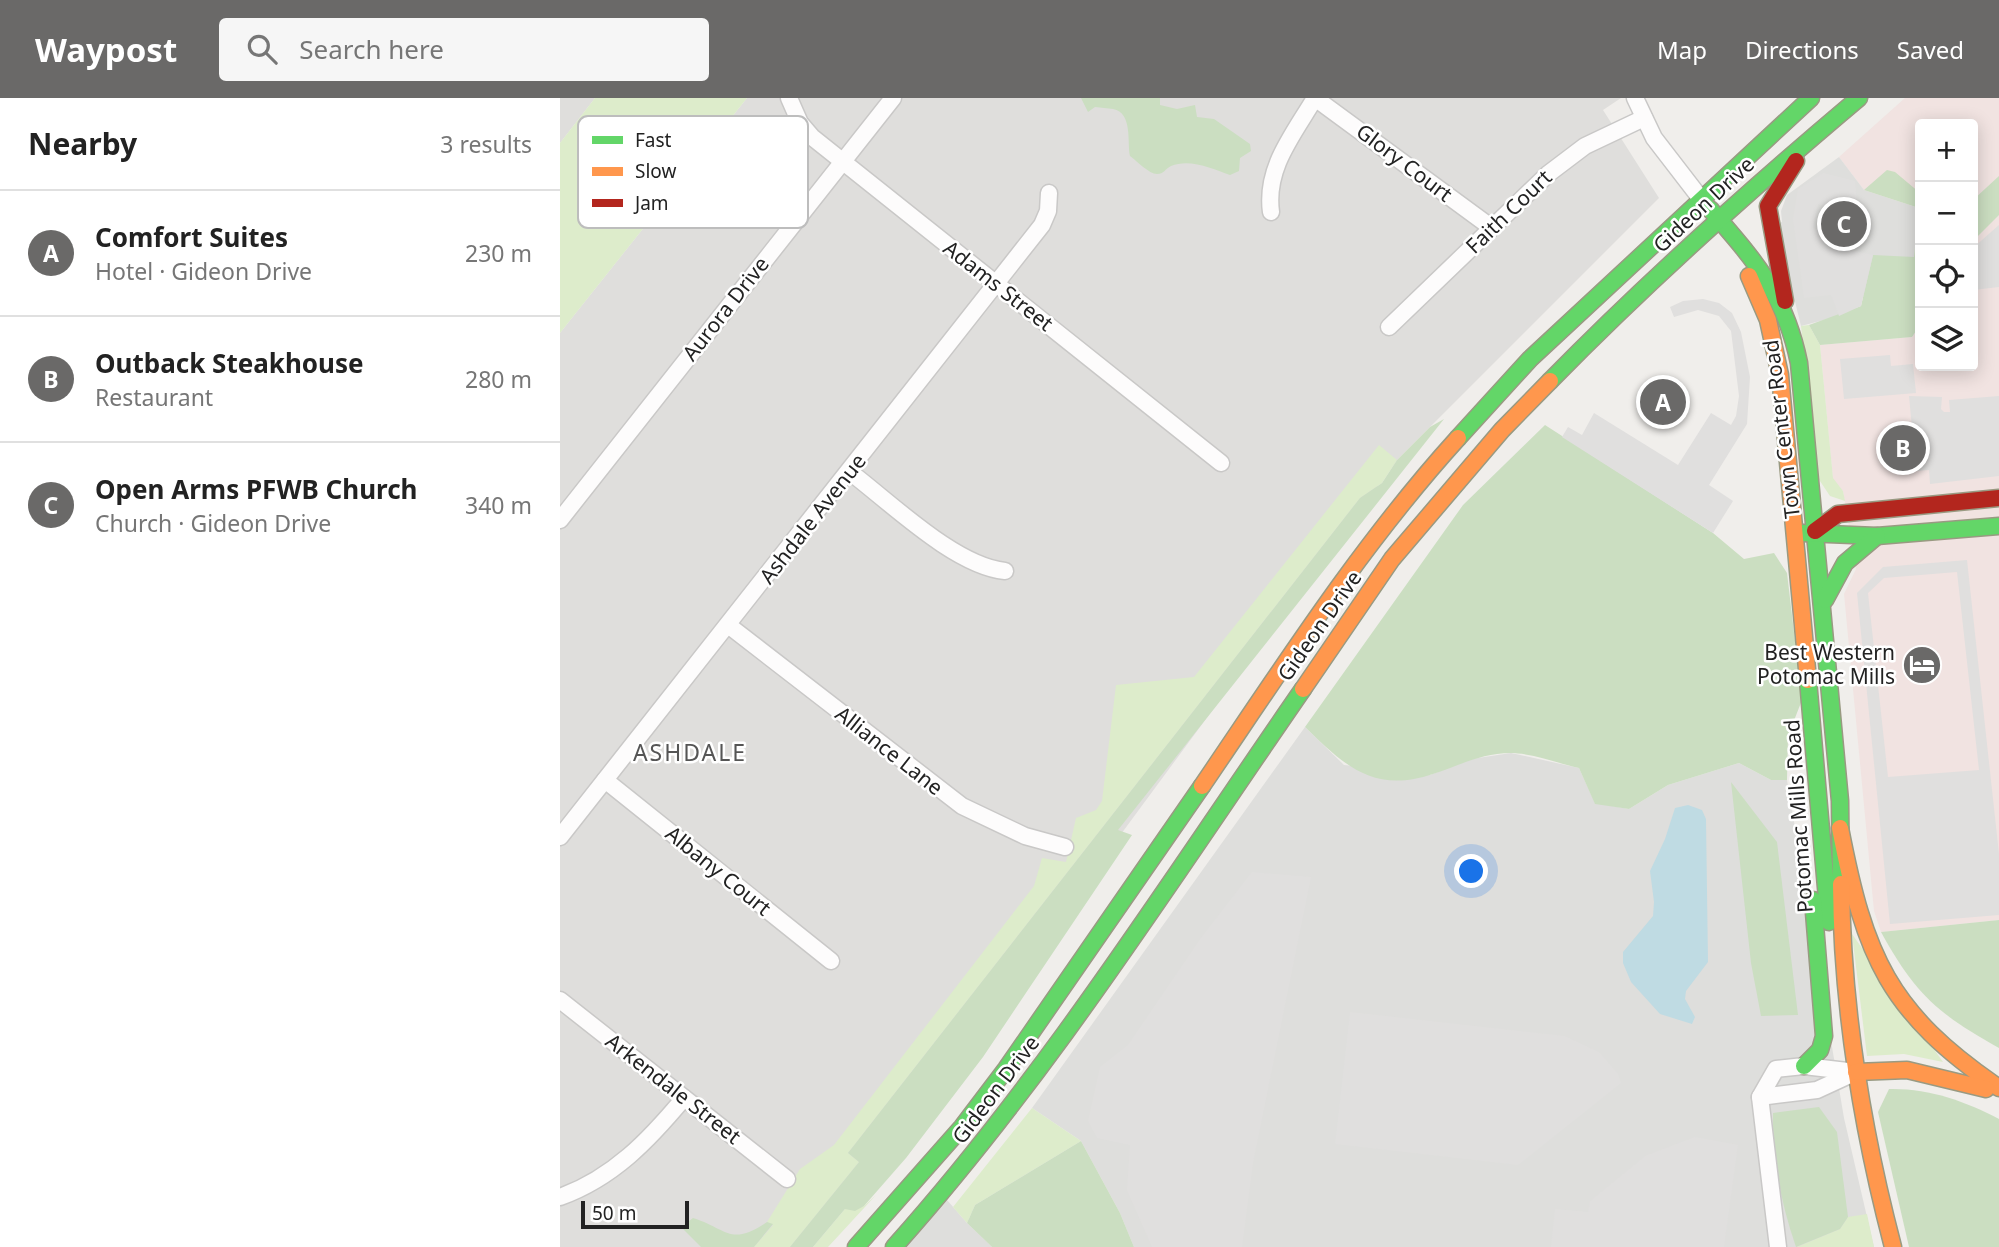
<!DOCTYPE html>
<meta charset="utf-8">
<style>
body{margin:0;font-family:"Noto Sans",sans-serif;background:#f6f6f6;color:#222}
.controls{position:absolute;right:21px;top:21px;display:grid;overflow:hidden;border-radius:7px;box-shadow:0 4px 18px #0003}
.controls button{width:63px;height:63px;display:grid;place-items:center;padding:0;border:0;border-bottom:2px solid #e0e0e0;background:#fff;color:#222;font:35px sans-serif}
.scale{position:absolute;left:21px;bottom:18px;width:108px;box-sizing:border-box;padding-left:7px;border:4px solid #222;border-top:0;font-size:19px;line-height:24px;white-space:nowrap;color:#222;-webkit-text-stroke:5px #fff;paint-order:stroke}
.you{position:absolute;left:912px;top:774px;width:24px;height:24px;margin:-18px;border:5px solid #fff;border-radius:50%;background:#1a73e8;box-shadow:0 0 0 10px #1a73e833}
.badge{display:grid;place-items:center;width:46px;height:46px;border-radius:50%;background:#6a6968;color:#fff;font-size:23px;font-weight:700}
.pin{position:absolute;translate:-50% -50%;border:4px solid #fff;box-shadow:0 2px 7px #0006}
.list{margin:0;padding:0;list-style:none}
h2{display:flex;justify-content:space-between;align-items:center;height:91px;margin:0;padding:0 28px;font-size:30px}
h2 small{font-size:23px;font-weight:400;color:#767676}
.list li{display:grid;grid-template-columns:46px 1fr auto;gap:21px;align-items:center;box-sizing:border-box;height:126px;padding:0 28px;border-top:2px solid #e0e0e0}
.list b{display:block;font-size:26px;white-space:nowrap}
.list p{margin:0;font-size:23px;white-space:nowrap;color:#767676}
.list em{font-size:23px;font-style:normal;color:#767676}
.icon{flex:none;width:38px;height:38px;fill:none;stroke:currentColor;stroke-width:2;stroke-linecap:round;stroke-linejoin:round}
.map{position:relative;flex:none;width:1439px;height:1149px;overflow:hidden}
header{display:flex;align-items:center;gap:42px;box-sizing:border-box;height:98px;padding:0 35px;background:#6a6968;color:#fff}
header strong{font-size:33px}
nav{display:flex;gap:38px;margin-inline-start:auto;font-size:24px}
.search{width:490px;height:63px;background:#f6f6f6;display:flex;align-items:center;gap:18px;box-sizing:border-box;padding:0 24px;border-radius:7px;color:#767676;font-size:26px}
main{display:flex}
aside{flex:1;background:#fff}
.map>svg:first-child{display:block}
.residential{fill:#dfdedc}
.commercial{fill:#f1e3e1}
.religious{fill:#dededc}
.grass{fill:#ddeccb}
.forest{fill:#cbdec1}
.parking{fill:#e0dfde;fill-rule:evenodd}
.water{fill:#bfdbe3}
.lines{fill:none;stroke-linecap:round;stroke-linejoin:round}
.street-casing{stroke:#c9c8c7;stroke-width:19}
.fast-casing{stroke:#999a82;stroke-width:19}
.slow-casing{stroke:#999a82;stroke-width:19}
.jam-casing{stroke:#999a82;stroke-width:19}
.street{stroke:#fdfcfc;stroke-width:16}
.fast{stroke:#63d668;stroke-width:16}
.slow{stroke:#ff974d;stroke-width:16}
.jam{stroke:#b3261e;stroke-width:16}
.labels{text-anchor:middle;stroke-width:5;stroke-linejoin:round;paint-order:stroke}
.street-label{font-size:21px;fill:#222;stroke:#fff}
.poi-label{font-size:21px;fill:#222;stroke:#fff;text-anchor:end}
.neighbourhood-label{font-size:23px;letter-spacing:2px;fill:#555;stroke:#fff}
.key{fill:#fff;stroke:#bdbdbd;stroke-width:2}
.key-label{font-size:19px;fill:#222}
</style>
<header>
<strong>Waypost</strong>
<div class="search"><svg class="icon" aria-label="search" viewBox="0 0 24 24"><circle cx="10" cy="10" r="6"/><path d="M15 15l6 6"/></svg>Search here</div>
<nav><a>Map</a><a>Directions</a><a>Saved</a></nav>
</header>
<main>
<aside>
<h2>Nearby<small>3 results</small></h2>
<ul class="list">
<li><span class="badge">A</span><div><b>Comfort Suites</b><p>Hotel · Gideon Drive</p></div><em>230 m</em></li>
<li><span class="badge">B</span><div><b>Outback Steakhouse</b><p>Restaurant</p></div><em>280 m</em></li>
<li><span class="badge">C</span><div><b>Open Arms PFWB Church</b><p>Church · Gideon Drive</p></div><em>340 m</em></li>
</ul>
</aside>
<div class="map">
<svg width="1439" height="1149" viewBox="0 0 1439 1149">
<rect width="100%" height="100%" fill="#f0eeeb"/>
<g class="residential">
<path d="M 0,0 L 35,0 L 0,45 Z"/>
<path d="M 187,0 L 1061,0 L 1043,12 L 1099,100 L 837,362 L 322,1060 L 249,1149 L 0,1149 L 0,235 Z"/>
</g>
<path class="commercial" d="M 1345,0 L 1439,0 L 1439,822 L 1321,834 L 1314,813 L 1284,496 L 1296,471 L 1283,393 L 1273,381 L 1260,247 L 1352,239 L 1360,227 L 1360,268 L 1413,268 L 1413,26 L 1360,26 L 1360,110 L 1304,92 L 1279,59 Z"/>
<g class="religious">
<path d="M 1279,59 L 1304,92 L 1359,110 L 1354,159 L 1279,218 L 1241,228 L 1216,126 L 1222,124 L 1221,113 L 1227,97 Z"/>
<path d="M 745,629 L 784,667 L 870,677 L 911,661 L 951,655 L 1019,670 L 1035,705 L 1069,711 L 1108,687 L 1179,665 L 1211,682 L 1227,682 L 1284,1020 L 1314,1149 L 574,1149 L 560,1115 L 521,1043 L 472,1010 Z"/>
<path d="M 387,1102 L 407,1125 L 432,1149 L 343,1149 Z"/>
</g>
<g class="grass">
<path d="M 35,0 L 187,0 L 0,235 L 0,45 Z"/>
<path d="M 1249,227 L 1260,247 L 1273,380 L 1283,393 L 1285,403 L 1270,398 L 1258,380 L 1241,228 Z"/>
<path d="M 819,347 L 837,362 L 822,385 L 800,400 L 288,1055 L 299,1064 L 230,1149 L 194,1149 L 213,1127 L 207,1124 L 240,1071 L 274,1047 L 474,788 L 482,760 L 506,764 L 516,720 L 536,712 L 542,703 L 556,587 L 634,579 Z"/>
<path d="M 1292,836 L 1383,964 L 1344,956 L 1307,958 Z"/>
<path d="M 472,1010 L 521,1043 L 415,1107 L 407,1125 L 393,1109 Z"/>
<path d="M 316,1097 L 268,1149 L 253,1149 L 285,1111 L 304,1108 Z"/>
<path d="M 1307,1116 L 1314,1149 L 1237,1149 L 1280,1131 L 1288,1119 Z"/>
</g>
<g class="forest">
<path d="M 521,0 L 600,0 L 600,7 L 617,11 L 635,7 L 637,19 L 654,21 L 690,46 L 691,53 L 680,60 L 679,73 L 670,77 C 653,71 630,60 611,68 C 605,71 604,76 597,76 C 589,76 577,63 570,58 C 567,44 573,15 553,11 C 547,10 541,10 535,9 L 528,14 Z"/>
<path d="M 1327,72 L 1335,74 L 1360,95 L 1360,227 L 1352,239 L 1260,247 L 1249,227 L 1301,208 L 1313,157 L 1354,159 L 1359,110 L 1304,92 Z"/>
<path d="M 1439,78 L 1439,117 L 1413,143 L 1413,102 Z"/>
<path d="M 884,321 L 558,732 L 572,737 L 423,959 L 346,1060 L 304,1108 L 295,1113 L 285,1111 L 253,1149 L 230,1149 L 299,1064 L 288,1055 L 800,400 L 822,385 L 837,362 L 870,329 Z"/>
<path d="M 985,327 L 1153,435 L 1184,461 L 1214,455 L 1227,475 L 1242,602 L 1228,638 L 1227,682 L 1211,682 L 1179,665 L 1108,687 L 1069,711 L 1035,706 L 1019,670 C 997,665 972,655 950,655 C 922,655 898,668 873,676 C 813,696 784,667 745,629 L 903,407 Z"/>
<path d="M 1171,684 L 1217,744 L 1238,917 L 1201,918 L 1191,865 Z"/>
<path d="M 1439,822 L 1439,950 C 1378,916 1355,896 1321,834 Z"/>
<path d="M 1329,991 C 1368,990 1405,1003 1439,1021 L 1439,1149 L 1349,1149 L 1318,1014 Z"/>
<path d="M 1259,1009 L 1277,1034 L 1288,1119 L 1280,1131 L 1236,1149 C 1221,1105 1212,1061 1213,1015 Z"/>
<path d="M 521,1043 L 560,1115 L 574,1149 L 432,1149 L 407,1125 L 415,1107 Z"/>
<path d="M 133,1120 C 168,1131 170,1149 207,1124 L 213,1126 L 194,1149 L 141,1149 L 121,1129 Z"/>
</g>
<g class="parking">
<path d="M 1263,75 L 1295,83 L 1297,104 L 1277,111 L 1258,106 L 1253,130 L 1268,134 L 1266,146 L 1313,157 L 1301,208 L 1279,218 L 1271,197 L 1244,200 L 1233,121 L 1238,91 Z"/>
<path d="M 1439,127 L 1439,189 L 1413,192 L 1413,150 Z"/>
<path d="M 1143,201 L 1159,205 L 1172,215 L 1181,234 L 1190,279 L 1187,326 L 1149,387 L 1173,403 L 1153,435 L 1002,339 L 1008,329 L 1022,337 L 1034,315 L 1118,367 L 1151,315 L 1171,327 L 1176,318 L 1179,298 L 1171,233 L 1159,218 L 1138,212 L 1114,219 L 1110,209 L 1123,203 Z"/>
<path d="M 1330,257 L 1331,268 L 1353,266 L 1356,295 L 1284,301 L 1280,261 Z"/>
<path d="M 1349,298 L 1382,299 L 1381,311 L 1384,314 L 1390,314 L 1389,302 L 1439,298 L 1439,378 L 1370,386 L 1369,372 L 1356,373 Z"/>
<path d="M 1407,462 L 1439,756 L 1439,817 L 1330,826 L 1297,495 L 1323,469 ZM 1397,474 L 1419,672 L 1328,679 L 1308,495 L 1324,480 Z"/>
<path d="M 692,774 L 751,779 L 693,1065 L 682,1149 L 592,1149 L 567,1092 L 570,1047 L 537,1040 L 528,1023 L 540,969 L 568,947 L 641,840 Z"/>
<path d="M 790,914 L 1005,938 L 1039,954 L 1058,976 L 1061,985 L 958,1067 L 775,1046 Z"/>
<path d="M 1135,1039 L 1178,1047 L 1164,1149 L 991,1149 L 995,1111 L 1028,1114 L 1030,1103 L 1085,1058 Z"/>
</g>
<path class="water" d="M 1128,707 L 1142,712 L 1146,721 L 1148,864 L 1126,893 L 1125,901 L 1135,919 L 1132,926 L 1100,916 L 1071,884 L 1063,865 L 1063,854 L 1093,818 L 1094,804 L 1090,773 L 1105,741 L 1115,710 Z"/>
<g class="lines">
<g class="street-casing">
<g id="street">
<path d="M 229,0 L 240,25 L 252,39 L 661,365"/>
<path d="M 755,0 L 932,130"/>
<path d="M 1075,0 L 1094,40 L 1141,101"/>
<path d="M 711,114 C 705,70 733,37 755,0"/>
<path d="M 829,229 L 988,76 L 1025,48 L 1084,20"/>
<path d="M 290,374 C 331,405 395,468 445,473"/>
<path d="M 0,422 L 333,0"/>
<path d="M 168,527 L 402,708 L 465,738 L 505,749"/>
<path d="M 45,682 L 271,863"/>
<path d="M 0,739 L 482,127 L 488,113 L 489,95"/>
<path d="M 0,902 L 227,1081"/>
<path d="M 1200,999 L 1257,992 L 1296,974"/>
<path d="M 0,1099 C 53,1080 89,1042 124,1000"/>
<path d="M 1218,1149 L 1200,999 L 1216,971 L 1244,968 L 1296,974"/>
</g>
</g>
<g class="fast-casing">
<g id="fast">
<path d="M 1150,111 C 1195,163 1225,196 1239,265 L 1280,703 L 1281,786"/>
<path d="M 990,283 C 1088,183 1192,90 1299,0"/>
<path d="M 898,340 L 970,261 L 1251,0"/>
<path d="M 1243,435 L 1317,438 L 1439,428"/>
<path d="M 1265,502 L 1285,465 L 1317,438"/>
<path d="M 1248,582 L 1269,824"/>
<path d="M 1244,968 L 1260,952 L 1264,938 L 1253,802"/>
<path d="M 296,1149 L 402,1029 L 446,971 L 642,688"/>
<path d="M 334,1149 C 488,977 612,780 743,591"/>
</g>
</g>
<g class="slow-casing">
<g id="slow">
<path d="M 1189,178 L 1208,222 L 1220,277 L 1248,582"/>
<path d="M 743,591 L 832,461 L 942,332 L 990,283"/>
<path d="M 642,688 C 723,569 801,447 898,340"/>
<path d="M 1280,730 C 1305,859 1328,914 1439,990"/>
<path d="M 1281,786 C 1282,908 1302,1031 1333,1149"/>
<path d="M 1296,974 L 1347,972 L 1426,991"/>
</g>
</g>
<g class="jam-casing">
<g id="jam">
<path d="M 1225,203 L 1208,108 L 1236,63"/>
<path d="M 1255,433 L 1278,416 L 1439,400"/>
</g>
</g>
<use href="#street" class="street"/>
<use href="#fast" class="fast"/>
<use href="#slow" class="slow"/>
<use href="#jam" class="jam"/>
</g>
<defs>
<g id="hotel-disc" transform="scale(2.0125)"><circle r="9.5" fill="#6a6968" stroke="#fff"/><path d="M-6-4.5h1.5V1H6V5H4.5V3h-9V5H-6ZM-4 0a1.8 1.8 0 1 1 3.6 0ZM.5 0V-2.5h3Q6-2.5 6 0Z" fill="#fff"/></g>
</defs>
<g fill-rule="evenodd">
<use href="#hotel-disc" x="1362" y="567"/>
</g>
<g class="labels">
<g class="street-label">
<text transform="translate(844 65) rotate(37)" y="7">Glory Court</text>
<text transform="translate(1144 107) rotate(-43)" y="7">Gideon Drive</text>
<text transform="translate(949 114) rotate(-44)" y="7">Faith Court</text>
<text transform="translate(438 188) rotate(38)" y="7">Adams Street</text>
<text transform="translate(166 211) rotate(-52)" y="7">Aurora Drive</text>
<text transform="translate(1222 331) rotate(-97)" y="7">Town Center Road</text>
<text transform="translate(253 421) rotate(-52)" y="7">Ashdale Avenue</text>
<text transform="translate(760 528) rotate(-55)" y="7">Gideon Drive</text>
<text transform="translate(329 653) rotate(38)" y="7">Alliance Lane</text>
<text transform="translate(1239 718) rotate(-94)" y="7">Potomac Mills Road</text>
<text transform="translate(158 773) rotate(39)" y="7">Albany Court</text>
<text transform="translate(113 991) rotate(38)" y="7">Arkendale Street</text>
<text transform="translate(436 992) rotate(-53)" y="7">Gideon Drive</text>
</g>
<g class="poi-label">
<text x="1335" y="562">Best Western<tspan x="1335" dy="24">Potomac Mills</tspan></text>
</g>
<g class="neighbourhood-label">
<text x="130" y="663">ASHDALE</text>
</g>
</g>
<rect x="18" y="18" width="230" height="112" rx="10" class="key"/>
<rect x="32" y="38" width="31" height="8" fill="#63d668"/>
<rect x="32" y="69" width="31" height="9" fill="#ff974d"/>
<rect x="32" y="101" width="31" height="8" fill="#b3261e"/>
<g class="key-label">
<text x="75" y="49">Fast</text>
<text x="75" y="80">Slow</text>
<text x="75" y="112">Jam</text>
</g>
</svg>
<div class="controls">
<button>+</button>
<button>−</button>
<button><svg class="icon" aria-label="locate" viewBox="0 0 24 24"><circle cx="12" cy="12" r="6"/><path d="M12 2v4M12 18v4M2 12h4M18 12h4"/></svg></button>
<button><svg class="icon" aria-label="layers" viewBox="0 0 24 24"><path d="M12 4l9 5-9 5-9-5zM3 14l9 5 9-5"/></svg></button>
</div>
<div class="scale">50 m</div>
<div class="you"></div>
<div class="pin badge" style="left:1103px;top:304px">A</div>
<div class="pin badge" style="left:1343px;top:350px">B</div>
<div class="pin badge" style="left:1284px;top:126px">C</div>
</div>
</main>
